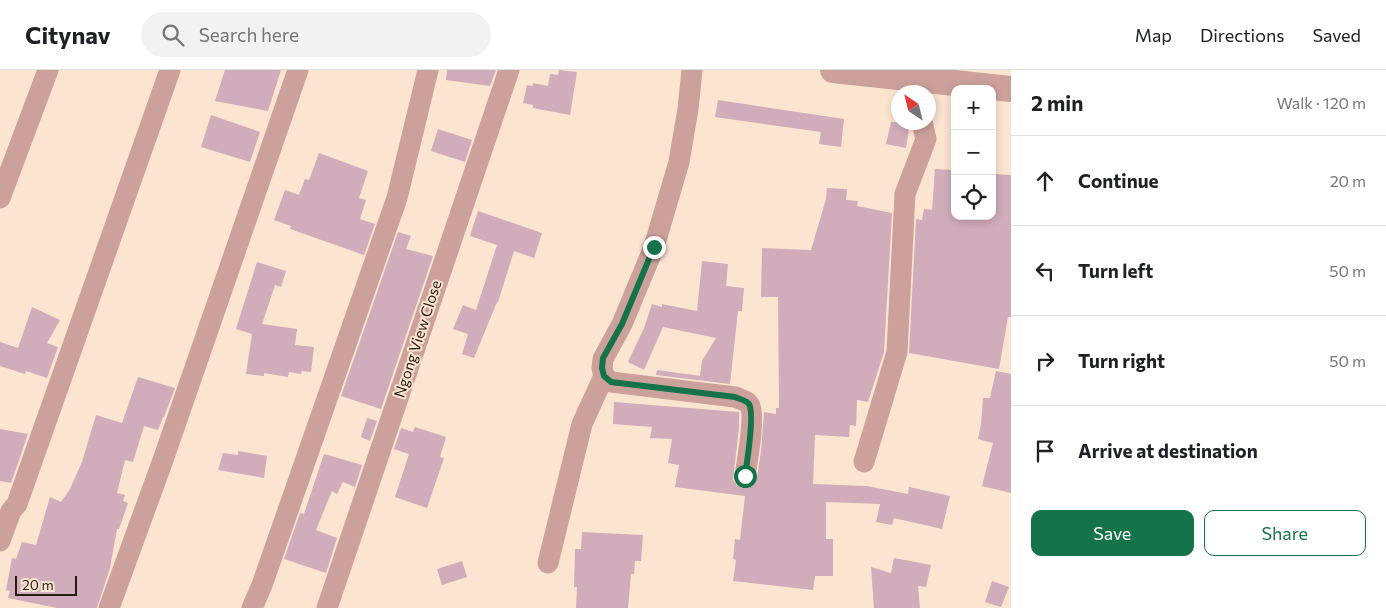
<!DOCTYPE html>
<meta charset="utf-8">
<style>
body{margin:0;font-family:Commissioner,sans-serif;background:#f2f2f2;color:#202124}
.controls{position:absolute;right:15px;top:15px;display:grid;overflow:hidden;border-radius:10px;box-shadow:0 2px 8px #0003}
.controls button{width:45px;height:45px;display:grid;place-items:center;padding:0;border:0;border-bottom:1px solid #e0e0e0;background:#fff;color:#202124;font:25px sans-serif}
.compass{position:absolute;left:891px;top:15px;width:45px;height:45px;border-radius:50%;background:#fff;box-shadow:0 2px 8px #0003;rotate:325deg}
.scale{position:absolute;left:15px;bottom:12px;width:62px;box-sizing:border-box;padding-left:5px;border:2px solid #261c12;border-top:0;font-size:14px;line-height:18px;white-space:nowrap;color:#261c12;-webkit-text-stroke:4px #fbe5d0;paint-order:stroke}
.stop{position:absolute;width:15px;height:15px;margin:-11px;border:4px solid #147349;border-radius:50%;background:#fff}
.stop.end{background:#147349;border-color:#fff;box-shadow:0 1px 5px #0008}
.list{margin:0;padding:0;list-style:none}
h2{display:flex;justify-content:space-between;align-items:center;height:65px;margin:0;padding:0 20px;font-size:21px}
h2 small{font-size:16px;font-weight:400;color:#757577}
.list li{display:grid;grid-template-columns:32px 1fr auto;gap:15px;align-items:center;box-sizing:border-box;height:90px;padding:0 20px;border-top:1px solid #e0e0e0}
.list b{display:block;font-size:19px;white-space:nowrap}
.list em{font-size:16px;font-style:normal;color:#757577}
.actions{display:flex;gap:10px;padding:15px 20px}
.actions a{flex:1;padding:11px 0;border:1px solid #147349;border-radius:10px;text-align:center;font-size:18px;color:#147349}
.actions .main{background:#147349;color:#fff}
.icon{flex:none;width:28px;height:28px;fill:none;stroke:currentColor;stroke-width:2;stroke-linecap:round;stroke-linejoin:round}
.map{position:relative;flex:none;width:1011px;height:538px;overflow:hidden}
header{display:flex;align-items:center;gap:30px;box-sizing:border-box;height:70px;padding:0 25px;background:#fff;border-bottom:1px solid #e0e0e0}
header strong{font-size:24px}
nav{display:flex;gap:28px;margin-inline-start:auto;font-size:18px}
.search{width:350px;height:45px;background:#f2f2f2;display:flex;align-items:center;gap:12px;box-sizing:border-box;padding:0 18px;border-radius:28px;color:#757577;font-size:19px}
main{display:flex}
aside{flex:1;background:#fff}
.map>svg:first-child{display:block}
.building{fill:#d1acbb}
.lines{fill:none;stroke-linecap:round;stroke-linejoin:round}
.minor{stroke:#cca19c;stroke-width:21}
.tertiary{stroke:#cca19c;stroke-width:26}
.route{stroke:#147349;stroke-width:6}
.labels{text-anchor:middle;stroke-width:4;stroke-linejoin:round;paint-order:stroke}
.street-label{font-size:15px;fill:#261c12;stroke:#fbe5d0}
</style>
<header>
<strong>Citynav</strong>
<div class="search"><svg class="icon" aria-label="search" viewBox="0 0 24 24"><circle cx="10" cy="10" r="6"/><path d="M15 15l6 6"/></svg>Search here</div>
<nav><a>Map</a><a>Directions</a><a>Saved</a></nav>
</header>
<main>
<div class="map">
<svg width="1011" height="538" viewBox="0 0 1011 538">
<rect width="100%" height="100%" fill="#fbe5d0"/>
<g class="building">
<path d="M 225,0 L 281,0 L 268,41 L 215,31 Z"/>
<path d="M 447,0 L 496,0 L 490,16 L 446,10 Z"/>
<path d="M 559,0 L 577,2 L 570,45 L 533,38 L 533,35 L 523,33 L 527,15 L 533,16 L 533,13 L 548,16 L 550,4 L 558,5 Z"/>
<path d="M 718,30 L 844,49 L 841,77 L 819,74 L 821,62 L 715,47 Z"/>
<path d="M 211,45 L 260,62 L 250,92 L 201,77 Z"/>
<path d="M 891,52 L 910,52 L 906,78 L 886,74 Z"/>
<path d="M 438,59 L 472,70 L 465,92 L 431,81 Z"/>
<path d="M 319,83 L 368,101 L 359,128 L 366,130 L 360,149 L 375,154 L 364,185 L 290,159 L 291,156 L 274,150 L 285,120 L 299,125 L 305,109 L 309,110 Z"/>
<path d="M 935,99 L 955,100 L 955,146 L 992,146 L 992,104 L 1011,105 L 1011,247 L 1008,247 L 999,299 L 909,283 L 916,149 L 922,150 L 924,139 L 932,140 Z"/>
<path d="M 827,118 L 847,119 L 846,130 L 858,131 L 857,136 L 892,143 L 884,282 L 868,332 L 857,330 L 856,356 L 850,355 L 849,367 L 815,365 L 813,414 L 867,416 L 908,424 L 909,417 L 950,426 L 942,459 L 894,448 L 892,455 L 876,452 L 880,434 L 826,432 L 826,469 L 833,469 L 833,506 L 815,506 L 813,520 L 733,511 L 736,490 L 733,489 L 735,469 L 740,470 L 745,426 L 675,417 L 679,395 L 668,393 L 672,369 L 650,368 L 652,357 L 613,354 L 614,332 L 739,342 L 739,357 L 733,410 L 737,415 L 743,418 L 749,418 L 754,414 L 757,408 L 761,381 L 764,342 L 776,344 L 776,338 L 779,338 L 778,227 L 761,227 L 762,178 L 811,180 L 826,129 Z"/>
<path d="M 478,141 L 542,163 L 534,188 L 514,181 L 498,232 L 497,232 L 474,288 L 462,284 L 468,264 L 453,259 L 463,235 L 476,240 L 497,175 L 470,166 Z"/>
<path d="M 398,162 L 411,166 L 406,179 L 433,186 L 381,339 L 341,326 Z"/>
<path d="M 702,191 L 728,194 L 726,216 L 744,218 L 742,241 L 738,241 L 730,314 L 656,305 L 657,300 L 700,306 L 702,291 L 716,268 L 663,257 L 644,300 L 628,292 L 644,258 L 652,234 L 662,237 L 662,234 L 697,241 Z"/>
<path d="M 257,192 L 286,201 L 281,217 L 275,215 L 262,254 L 297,259 L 295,275 L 314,277 L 311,302 L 302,301 L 301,304 L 289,302 L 288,307 L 264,303 L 264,306 L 246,304 L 252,264 L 236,259 Z"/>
<path d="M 32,237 L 60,250 L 47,273 L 58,277 L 47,308 L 26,301 L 25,304 L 0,296 L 0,272 L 18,278 Z"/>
<path d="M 996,301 L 1011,304 L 1011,423 L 982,416 L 993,373 L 978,369 L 981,354 L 983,328 L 990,328 Z"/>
<path d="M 138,307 L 175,318 L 164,347 L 163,347 L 158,360 L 144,356 L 133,392 L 125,390 L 117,423 L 125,425 L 123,431 L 128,433 L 119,459 L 117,459 L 110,498 L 97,538 L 57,538 L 8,528 L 10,521 L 6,520 L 12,488 L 16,489 L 22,472 L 36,475 L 50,427 L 61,432 L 70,419 L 82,392 L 96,345 L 122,353 Z"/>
<path d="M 367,348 L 377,351 L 370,371 L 361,367 Z"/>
<path d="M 415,357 L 446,367 L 440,387 L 444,388 L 427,438 L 395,427 L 409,384 L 394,379 L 401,358 L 413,362 Z"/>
<path d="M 0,359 L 28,364 L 11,413 L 0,411 Z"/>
<path d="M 238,381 L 267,386 L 264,408 L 218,400 L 223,383 L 238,385 Z"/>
<path d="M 324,384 L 362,395 L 355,417 L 343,412 L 337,424 L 332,421 L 316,460 L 337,468 L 326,503 L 284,489 L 300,443 L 304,444 Z"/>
<path d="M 582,462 L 643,465 L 641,491 L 635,491 L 634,504 L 631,504 L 628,538 L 576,538 L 577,517 L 574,517 L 575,479 L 581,479 Z"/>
<path d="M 894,488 L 931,495 L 926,517 L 918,516 L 920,538 L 874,538 L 871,497 L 891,503 Z"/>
<path d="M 462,491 L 467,507 L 442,515 L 437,499 Z"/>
<path d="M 992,511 L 1009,517 L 1001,537 L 985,532 Z"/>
</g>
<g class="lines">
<g class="minor">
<path d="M 692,0 L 688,39 L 679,92 L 654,177 L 622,254 L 603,289 L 602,298 L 604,306 L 611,312 L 735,327 C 739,329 746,330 749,334 C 756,344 747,392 745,406"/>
<path d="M 0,128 L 48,0"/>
<path d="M 864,392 L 897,282 L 905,124 L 926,69 L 922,52"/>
<path d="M 0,471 L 11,441 L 17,434 L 170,0"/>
<path d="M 548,493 L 582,354 L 604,306"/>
<path d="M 109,538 L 163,390 L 298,0"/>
<path d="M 252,538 L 262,515 L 397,128 L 428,0"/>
<path d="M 327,538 L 509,0"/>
</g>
<path class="tertiary" d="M 833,0 L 1011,19"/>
</g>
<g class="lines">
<path class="route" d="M 654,177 L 622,254 L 603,288 L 602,298 L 604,306 L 611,312 L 735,327 C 739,329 746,330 749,334 C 755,344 747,392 745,406"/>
</g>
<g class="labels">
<g class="street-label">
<text transform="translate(418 269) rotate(-72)" y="5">Ngong View Close</text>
</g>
</g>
</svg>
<div class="controls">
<button>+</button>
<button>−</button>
<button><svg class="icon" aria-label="locate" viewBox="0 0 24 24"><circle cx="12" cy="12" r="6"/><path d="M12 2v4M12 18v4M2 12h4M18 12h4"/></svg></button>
</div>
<svg class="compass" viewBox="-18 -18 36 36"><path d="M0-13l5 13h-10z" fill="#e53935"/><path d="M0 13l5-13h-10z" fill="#757577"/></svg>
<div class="scale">20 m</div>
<div class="stop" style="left:745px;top:406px"></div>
<div class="stop end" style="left:654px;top:177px"></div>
</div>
<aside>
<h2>2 min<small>Walk · 120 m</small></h2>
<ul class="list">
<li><svg class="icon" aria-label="ahead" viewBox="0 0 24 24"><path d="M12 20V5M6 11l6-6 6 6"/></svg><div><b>Continue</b></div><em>20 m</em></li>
<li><svg class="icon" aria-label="left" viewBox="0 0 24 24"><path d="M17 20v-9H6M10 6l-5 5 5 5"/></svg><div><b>Turn left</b></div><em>50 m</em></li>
<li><svg class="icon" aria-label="right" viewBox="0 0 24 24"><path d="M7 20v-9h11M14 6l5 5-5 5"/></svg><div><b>Turn right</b></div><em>50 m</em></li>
<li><svg class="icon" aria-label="arrive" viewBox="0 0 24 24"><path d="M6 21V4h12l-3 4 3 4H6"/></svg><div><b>Arrive at destination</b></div></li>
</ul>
<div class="actions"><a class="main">Save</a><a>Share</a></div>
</aside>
</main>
